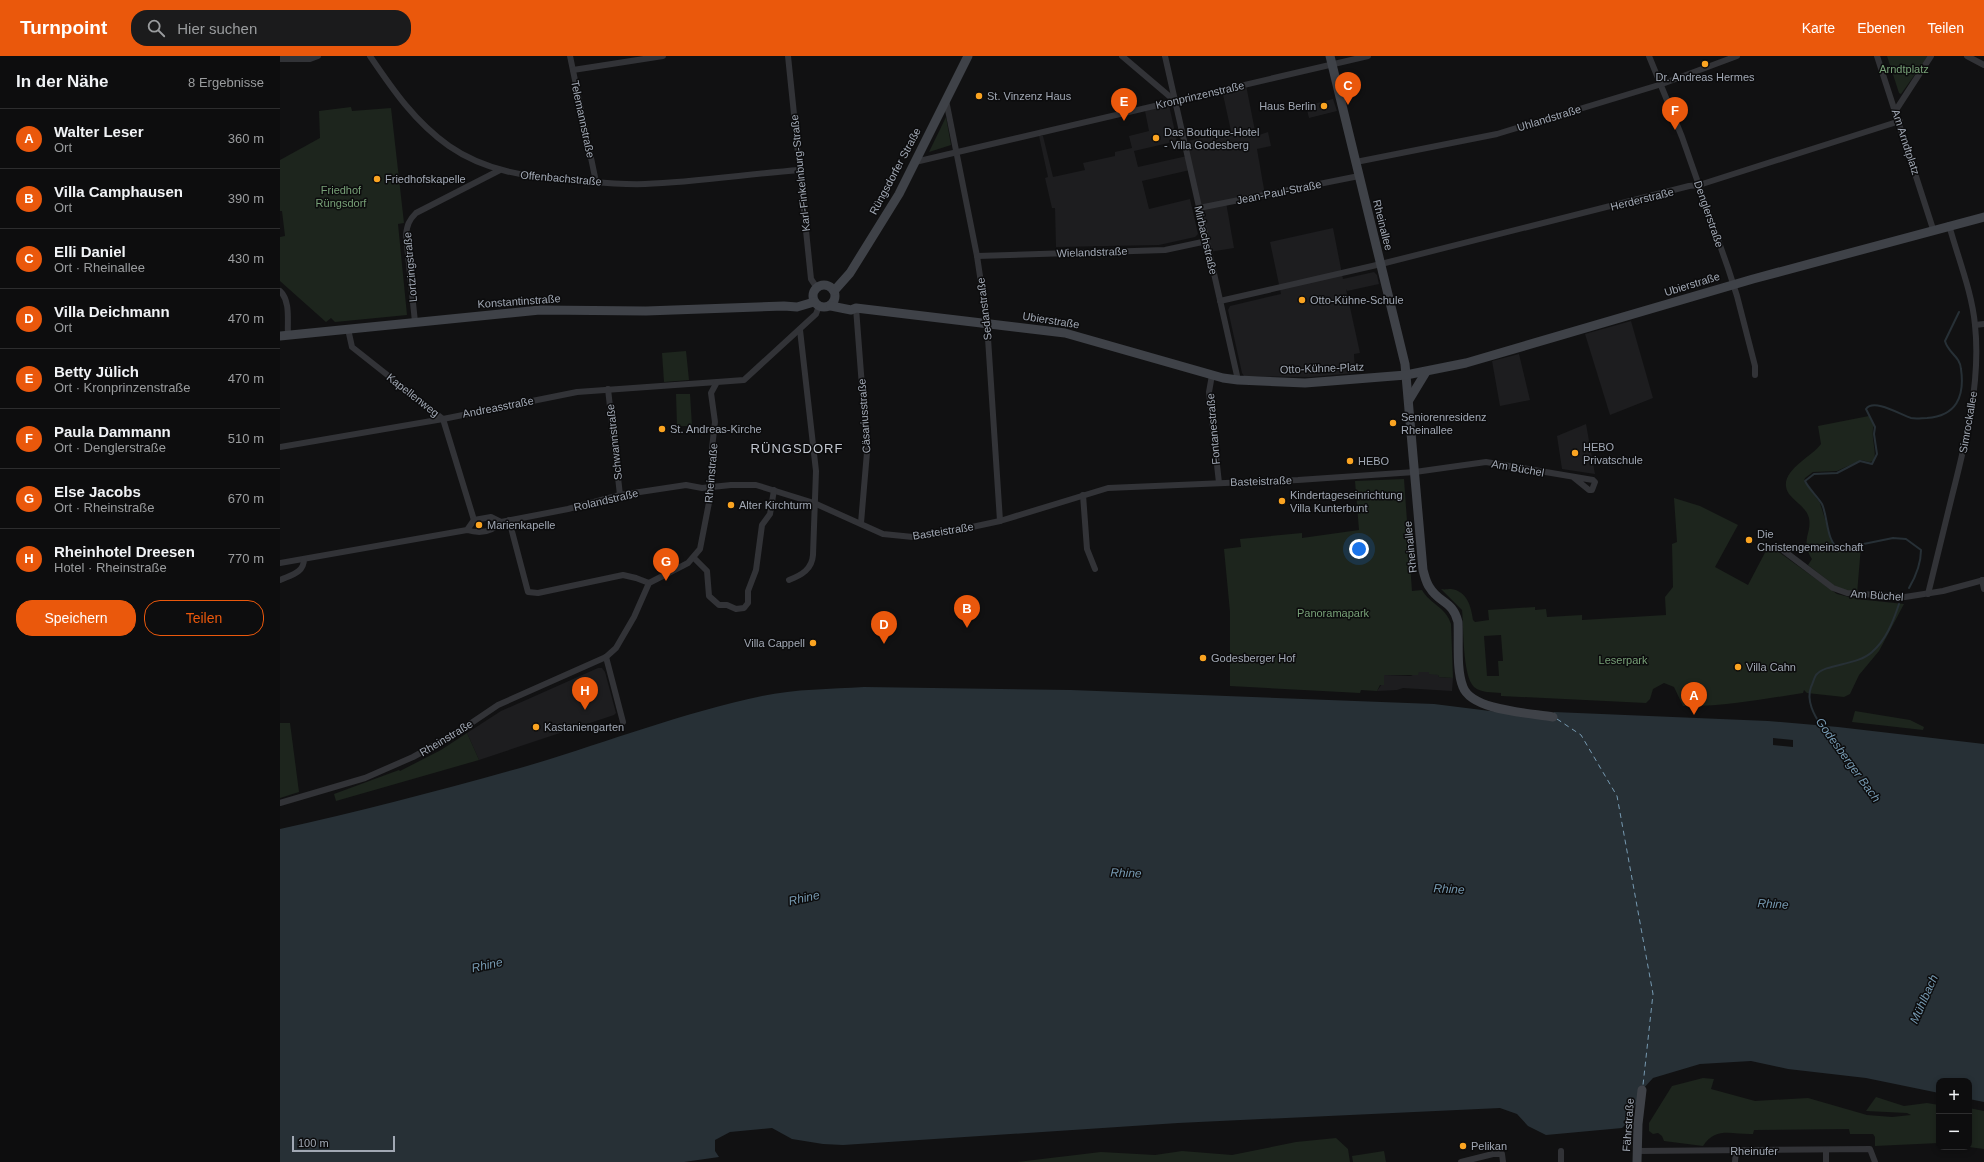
<!DOCTYPE html>
<html lang="de">
<meta charset="utf-8">
<style>
body{margin:0;font-family:Helvetica,sans-serif;background:#1b1b1c;color:#f1f3f6}
.controls{position:absolute;right:12px;bottom:12px;display:grid;overflow:hidden;border-radius:8px;box-shadow:0 2px 6px #0003}
.controls button{width:36px;height:36px;display:grid;place-items:center;padding:0;border:0;border-bottom:1px solid #2d2d2e;background:#0d0d0e;color:#f1f3f6;font:20px sans-serif}
.scale{position:absolute;left:12px;bottom:10px;width:103px;box-sizing:border-box;padding-left:4px;border:2px solid #a1a8b4;border-top:0;font-size:11px;line-height:14px;white-space:nowrap;color:#a1a8b4;-webkit-text-stroke:3px #0c0c0d;paint-order:stroke}
.you{position:absolute;left:1079px;top:493px;width:14px;height:14px;margin:-10px;border:3px solid #fff;border-radius:50%;background:#1a73e8;box-shadow:0 0 0 6px #1a73e833}
.badge{display:grid;place-items:center;width:26px;height:26px;border-radius:50%;background:#ea580c;color:#fff;font-size:13px;font-weight:700}
.pin{position:absolute;translate:-50% -33px;filter:drop-shadow(0 1px 2px #0008)}
.pin::after{content:'';position:absolute;top:21px;width:14px;height:12px;background:inherit;clip-path:polygon(0 0,100% 0,50% 100%)}
.list{margin:0;padding:0;list-style:none}
h2{display:flex;justify-content:space-between;align-items:center;height:52px;margin:0;padding:0 16px;font-size:17px}
h2 small{font-size:13px;font-weight:400;color:#9a9c9e}
.list li{display:grid;grid-template-columns:26px 1fr auto;gap:12px;align-items:center;box-sizing:border-box;height:60px;padding:0 16px;border-top:1px solid #2d2d2e}
.list b{display:block;font-size:15px;white-space:nowrap}
.list p{margin:0;font-size:13px;white-space:nowrap;color:#9a9c9e}
.list em{font-size:13px;font-style:normal;color:#9a9c9e}
.actions{display:flex;gap:8px;padding:12px 16px}
.actions a{flex:1;padding:9px 0;border:1px solid #ea580c;border-radius:16px;text-align:center;font-size:14px;color:#ea580c}
.actions .main{background:#ea580c;color:#fff}
.icon{flex:none;width:22px;height:22px;fill:none;stroke:currentColor;stroke-width:2;stroke-linecap:round;stroke-linejoin:round}
.map{position:relative;flex:none;width:1704px;height:1106px;overflow:hidden}
header{display:flex;align-items:center;gap:24px;box-sizing:border-box;height:56px;padding:0 20px;background:#ea580c;color:#fff}
header strong{font-size:19px}
nav{display:flex;gap:22px;margin-inline-start:auto;font-size:14px}
.search{width:280px;height:36px;background:#1b1b1c;display:flex;align-items:center;gap:10px;box-sizing:border-box;padding:0 14px;border-radius:16px;color:#9a9c9e;font-size:15px}
main{display:flex}
aside{flex:1;background:#0d0d0e}
.map>svg:first-child{display:block}
.built{fill:#1d1d1f}
.green{fill:#1d251d;fill-rule:evenodd}
.water{fill:#273036}
.pier{fill:#111112}
.lines{fill:none;stroke-linecap:round;stroke-linejoin:round}
.stream{stroke:#273036;stroke-width:2}
.ferry{stroke:#7699b1;stroke-width:1;stroke-dasharray:5 4;stroke-linecap:butt}
.street{stroke:#323337;stroke-width:6}
.secondary{stroke:#3f4248;stroke-width:9}
.poi-dot{fill:#fba421;stroke:#0c0c0d;stroke-width:1.5}
.labels{text-anchor:middle;stroke-width:3;stroke-linejoin:round;paint-order:stroke}
.park-label{font-size:11px;fill:#77a077;stroke:#0c0c0d}
.poi-label{font-size:11px;fill:#a1a8b4;stroke:#0c0c0d;text-anchor:start}
.street-label{font-size:11px;fill:#a1a8b4;stroke:#0c0c0d}
.water-label{font-size:12px;font-style:italic;fill:#7699b1;stroke:#0c0c0d}
.quarter-label{font-size:13px;letter-spacing:1px;fill:#c2c7d0;stroke:#0c0c0d}
</style>
<header>
<strong>Turnpoint</strong>
<div class="search"><svg class="icon" aria-label="search" viewBox="0 0 24 24"><circle cx="10" cy="10" r="6"/><path d="M15 15l6 6"/></svg>Hier suchen</div>
<nav><a>Karte</a><a>Ebenen</a><a>Teilen</a></nav>
</header>
<main>
<aside>
<h2>In der Nähe<small>8 Ergebnisse</small></h2>
<ul class="list">
<li><span class="badge">A</span><div><b>Walter Leser</b><p>Ort</p></div><em>360 m</em></li>
<li><span class="badge">B</span><div><b>Villa Camphausen</b><p>Ort</p></div><em>390 m</em></li>
<li><span class="badge">C</span><div><b>Elli Daniel</b><p>Ort · Rheinallee</p></div><em>430 m</em></li>
<li><span class="badge">D</span><div><b>Villa Deichmann</b><p>Ort</p></div><em>470 m</em></li>
<li><span class="badge">E</span><div><b>Betty Jülich</b><p>Ort · Kronprinzenstraße</p></div><em>470 m</em></li>
<li><span class="badge">F</span><div><b>Paula Dammann</b><p>Ort · Denglerstraße</p></div><em>510 m</em></li>
<li><span class="badge">G</span><div><b>Else Jacobs</b><p>Ort · Rheinstraße</p></div><em>670 m</em></li>
<li><span class="badge">H</span><div><b>Rheinhotel Dreesen</b><p>Hotel · Rheinstraße</p></div><em>770 m</em></li>
</ul>
<div class="actions"><a class="main">Speichern</a><a>Teilen</a></div>
</aside>
<div class="map">
<svg width="1704" height="1106" viewBox="0 0 1704 1106">
<rect width="100%" height="100%" fill="#111112"/>
<g class="built">
<path d="M 966,29 L 976,80 L 988,76 L 991,90 L 977,93 L 985,139 L 946,146 L 954,192 L 929,196 L 910,114 L 862,125 L 869,153 L 910,143 L 918,178 L 915,181 L 879,189 L 776,191 L 775,152 L 772,152 L 765,122 L 768,121 L 759,80 L 763,80 L 773,121 L 805,114 L 803,107 L 835,100 L 835,96 L 852,92 L 849,80 L 869,75 L 865,55 L 889,49 L 897,85 L 854,95 L 858,111 L 907,100 L 904,86 L 951,75 L 942,34 Z"/>
<path d="M 1053,43 L 1057,55 L 1029,62 L 1026,50 Z"/>
<path d="M 1053,172 L 1063,223 L 1094,216 L 1097,219 L 1099,228 L 1067,235 L 1066,233 L 1080,297 L 1074,298 L 1075,317 L 1030,321 L 964,320 L 962,317 L 948,254 L 950,250 L 1001,238 L 990,186 Z"/>
<path d="M 1351,265 L 1373,342 L 1330,359 L 1305,278 Z"/>
<path d="M 1239,298 L 1250,344 L 1220,350 L 1212,305 Z"/>
<path d="M 1306,368 L 1315,418 L 1282,413 L 1277,380 Z"/>
<path d="M 318,612 L 322,612 L 325,616 L 336,657 L 334,659 L 199,704 L 187,677 L 221,655 Z"/>
<path d="M 1138,616 L 1150,616 L 1158,619 L 1159,621 L 1173,622 L 1172,635 L 1123,632 L 1117,634 L 1097,635 L 1102,628 L 1104,619 L 1131,620 Z"/>
</g>
<g class="green">
<path d="M 1607,0 L 1648,0 L 1621,38 L 1619,37 Z"/>
<path d="M 71,51 L 72,55 L 111,52 L 124,167 L 118,168 L 127,259 L 55,266 L 51,262 L 46,266 L 0,225 L 0,181 L 5,180 L 2,155 L 0,155 L 0,104 L 40,82 L 39,55 Z"/>
<path d="M 666,61 L 671,89 L 649,96 Z"/>
<path d="M 406,295 L 409,324 L 384,326 L 382,297 Z"/>
<path d="M 396,338 L 410,338 L 412,370 L 397,370 Z"/>
<path d="M 1589,360 L 1594,369 C 1590,381 1597,393 1594,405 L 1589,406 L 1581,404 L 1557,415 L 1533,416 L 1525,422 L 1524,425 L 1540,447 L 1551,482 L 1556,493 L 1563,494 L 1581,490 L 1577,538 L 1560,534 L 1528,509 L 1532,503 C 1520,484 1532,478 1529,462 C 1526,451 1515,446 1509,438 C 1495,417 1532,401 1541,388 L 1538,370 Z"/>
<path d="M 1124,423 L 1132,535 L 1142,534 C 1150,548 1166,551 1171,568 L 1173,622 L 1159,621 L 1158,619 L 1149,618 L 1149,616 L 1139,616 L 1138,619 L 1104,619 L 1104,629 L 1100,629 L 1097,635 L 1081,634 L 1080,637 L 950,630 L 950,556 L 944,493 L 961,491 L 960,483 L 1022,477 L 1022,482 L 1079,474 L 1075,425 Z"/>
<path d="M 1394,442 L 1420,450 L 1458,469 L 1435,511 L 1468,529 L 1489,489 L 1557,538 L 1577,543 L 1624,548 L 1599,595 L 1579,619 L 1570,638 L 1564,641 L 1527,637 L 1524,634 L 1523,637 C 1483,643 1444,651 1403,650 L 1394,631 L 1384,627 L 1373,633 L 1370,643 L 1366,647 L 1221,640 L 1221,637 C 1212,636 1201,637 1194,631 C 1182,619 1184,571 1182,554 L 1161,533 C 1165,534 1167,533 1171,533 C 1187,535 1191,550 1193,564 L 1195,566 L 1209,564 L 1208,554 L 1255,551 L 1255,554 L 1266,553 L 1267,561 L 1302,559 L 1302,564 L 1386,559 L 1385,541 L 1393,531 L 1392,488 L 1397,486 ZM 1221,579 L 1223,605 L 1218,605 L 1219,620 L 1207,620 L 1204,580 Z"/>
<path d="M 1575,655 L 1630,664 L 1644,671 L 1643,674 L 1572,666 Z"/>
<path d="M 0,667 L 10,667 L 19,736 L 0,742 Z"/>
<path d="M 187,677 L 199,704 L 56,745 L 54,738 L 119,714 L 120,715 L 161,694 Z"/>
<path d="M 1423,1022 L 1434,1023 L 1431,1033 L 1475,1045 L 1528,1042 L 1587,1059 L 1612,1061 L 1631,1059 L 1627,1057 L 1586,1055 L 1596,1041 L 1624,1050 L 1647,1047 L 1659,1049 L 1659,1087 L 1595,1090 L 1595,1081 L 1593,1078 L 1570,1078 L 1569,1073 L 1474,1074 L 1473,1078 C 1453,1079 1436,1070 1423,1090 L 1384,1085 L 1382,1080 L 1378,1077 L 1373,1078 L 1369,1075 L 1369,1067 L 1392,1030 Z"/>
<path d="M 1689,1052 L 1704,1055 L 1704,1093 L 1689,1091 Z"/>
<path d="M 1056,1082 L 1068,1093 L 1070,1106 L 737,1106 L 821,1096 L 875,1099 L 902,1095 L 952,1099 L 1016,1086 Z"/>
<path d="M 1104,1095 L 1106,1106 L 1073,1106 L 1072,1100 Z"/>
</g>
<path class="water" d="M 584,631 L 791,634 L 1154,648 L 1273,663 L 1274,656 L 1488,665 L 1558,671 L 1704,688 L 1704,1046 L 1689,1043 L 1689,1025 L 1659,1025 L 1659,1037 L 1586,1022 L 1508,1013 L 1471,1005 L 1420,1008 L 1373,1022 L 1362,1034 L 1348,1066 L 1342,1072 L 1266,1079 L 1248,1070 L 1237,1058 L 1220,1052 L 898,1067 L 563,1089 L 543,1088 L 512,1083 L 492,1072 L 450,1076 L 435,1084 L 435,1095 L 439,1101 L 404,1106 L 0,1106 L 0,773 C 83,755 165,733 247,710 C 325,687 401,657 482,640 C 515,633 551,633 584,631 Z"/>
<path class="pier" d="M 1493,682 L 1513,684 L 1513,691 L 1493,689 Z"/>
<g class="lines">
<g class="stream">
<path d="M 1629,532 C 1636,520 1641,508 1641,494 L 1626,483 L 1613,482 L 1559,493 C 1546,485 1548,461 1542,448 C 1537,440 1529,433 1525,425 L 1534,418 L 1557,417 L 1580,405 L 1592,408 L 1597,398 L 1594,378 L 1595,371 L 1586,353 C 1594,342 1621,359 1631,362 C 1636,363 1642,362 1647,362 C 1676,360 1685,341 1681,313 C 1680,300 1668,297 1665,285 L 1679,256"/>
<path d="M 1542,671 C 1534,659 1526,645 1531,631 C 1533,627 1534,622 1536,619 C 1546,607 1577,610 1592,596 C 1606,584 1613,566 1619,548"/>
</g>
<path class="ferry" d="M 1277,663 L 1301,679 L 1337,740 L 1373,938 L 1363,1029"/>
<g class="street">
<path d="M 90,0 C 113,34 135,66 169,90 C 205,115 247,121 290,124 C 315,126 340,129 365,128 C 417,126 468,118 519,114"/>
<path d="M 290,0 L 316,126"/>
<path d="M 508,0 L 531,223 L 537,232"/>
<path d="M 842,0 L 895,45"/>
<path d="M 885,0 L 958,324"/>
<path d="M 1369,0 L 1402,81 L 1448,212 L 1457,240 L 1475,310 L 1475,319"/>
<path d="M 1597,0 L 1653,173"/>
<path d="M 1687,0 L 1704,9"/>
<path d="M 0,3 L 30,3 L 38,0"/>
<path d="M 293,14 L 383,0"/>
<path d="M 666,44 L 697,200 L 707,267 L 720,465"/>
<path d="M 1616,54 L 1651,0"/>
<path d="M 635,106 L 1088,0"/>
<path d="M 1076,106 L 1217,78 L 1382,28 L 1457,0"/>
<path d="M 919,152 L 1079,120"/>
<path d="M 697,200 L 885,194 L 927,185"/>
<path d="M 0,235 C 11,245 7,266 8,279"/>
<path d="M 940,245 L 1101,208 L 1409,130 L 1419,129 L 1620,65"/>
<path d="M 576,252 L 587,396 L 581,467"/>
<path d="M 135,266 L 126,179 C 127,169 129,164 136,157 L 220,114"/>
<path d="M 1695,269 L 1704,268"/>
<path d="M 68,273 L 72,291 L 163,363 L 194,464"/>
<path d="M 932,319 L 929,336 L 939,427"/>
<path d="M 328,333 L 340,439"/>
<path d="M 0,391 L 163,363 L 297,336 L 437,326"/>
<path d="M 803,439 L 807,493 L 815,513"/>
<path d="M 229,464 L 248,536 L 258,537 L 343,519 L 356,522 L 369,527"/>
<path d="M 221,466 L 288,453 L 340,439 L 406,429 L 422,432 L 451,429 L 476,429 L 534,447 L 603,478 L 633,481 L 664,477 L 720,465 L 828,432 L 1018,424 L 1135,416 L 1206,406 L 1313,424 L 1315,426 L 1312,434 L 1309,434 L 1293,421"/>
<path d="M 1504,495 L 1553,532 L 1567,537 L 1625,541 L 1663,535 L 1704,524"/>
<path d="M 414,502 L 427,515 L 429,540 L 439,549 L 447,549 L 456,553 L 464,552 L 468,547 L 468,535 L 476,514 L 482,469 L 490,458 L 494,434"/>
<path d="M 0,507 L 187,474 C 200,478 212,476 221,466 L 211,461 L 194,464 L 187,474"/>
<path d="M 0,524 C 11,519 24,517 24,503"/>
<path d="M 509,524 C 522,519 532,513 533,499 L 536,415 L 520,274"/>
<path d="M 1702,524 L 1704,533"/>
<path d="M 1648,538 C 1656,505 1664,473 1672,440 C 1686,385 1701,326 1695,269 C 1692,236 1678,202 1669,169"/>
<path d="M 326,601 L 343,666"/>
<path d="M 0,747 L 85,722 L 133,701 L 175,678 L 218,649 L 326,601 L 336,592 L 354,561 L 369,527 L 408,507 L 420,493 L 432,431 L 432,392 L 435,366 L 431,337 L 437,326 L 464,324 L 536,258 L 539,250"/>
<path d="M 1281,1095 L 1281,1106"/>
<path d="M 1357,1095 L 1590,1093 L 1595,1106"/>
<path d="M 1181,1106 L 1213,1098 L 1222,1098 L 1223,1106"/>
<path d="M 1455,1106 L 1456,1095"/>
<path d="M 1546,1106 L 1546,1094"/>
</g>
<g class="secondary">
<path d="M 1050,0 L 1125,308 L 1143,514 C 1145,521 1146,527 1150,532 C 1159,547 1173,545 1178,566 C 1179,585 1176,614 1183,631 C 1192,655 1251,657 1273,661"/>
<circle cx="544" cy="240" r="11"/>
<path d="M 554,235 L 570,217 L 619,138 L 688,0"/>
<path d="M 551,250 L 571,254 L 576,252 L 785,277 L 943,322 L 958,324 L 1025,327 L 1051,325 L 1126,319 L 1186,307 L 1473,223 L 1704,161"/>
<path d="M 0,280 L 260,254 L 366,255 L 504,250 L 517,251 L 534,246"/>
<path d="M 1129,344 L 1146,316"/>
<path d="M 1357,1106 L 1358,1068 L 1362,1034"/>
</g>
</g>
<g class="poi-dot">
<circle cx="1425" cy="8" r="4"/>
<circle cx="699" cy="40" r="4"/>
<circle cx="1044" cy="50" r="4"/>
<circle cx="876" cy="82" r="4"/>
<circle cx="97" cy="123" r="4"/>
<circle cx="1022" cy="244" r="4"/>
<circle cx="1113" cy="367" r="4"/>
<circle cx="382" cy="373" r="4"/>
<circle cx="1295" cy="397" r="4"/>
<circle cx="1070" cy="405" r="4"/>
<circle cx="1002" cy="445" r="4"/>
<circle cx="451" cy="449" r="4"/>
<circle cx="199" cy="469" r="4"/>
<circle cx="1469" cy="484" r="4"/>
<circle cx="533" cy="587" r="4"/>
<circle cx="923" cy="602" r="4"/>
<circle cx="1458" cy="611" r="4"/>
<circle cx="256" cy="671" r="4"/>
<circle cx="1183" cy="1090" r="4"/>
</g>
<g class="labels">
<g class="park-label">
<text x="1624" y="17">Arndtplatz</text>
<text x="61" y="138">Friedhof<tspan x="61" dy="13">Rüngsdorf</tspan></text>
<text x="1053" y="561">Panoramapark</text>
<text x="1343" y="608">Leserpark</text>
</g>
<g class="poi-label">
<text x="1425" y="25" text-anchor="middle">Dr. Andreas Hermes</text>
<text x="707" y="44">St. Vinzenz Haus</text>
<text x="1036" y="54" text-anchor="end">Haus Berlin</text>
<text x="884" y="80">Das Boutique-Hotel<tspan x="884" dy="13">- Villa Godesberg</tspan></text>
<text x="105" y="127">Friedhofskapelle</text>
<text x="1030" y="248">Otto-Kühne-Schule</text>
<text x="1121" y="365">Seniorenresidenz<tspan x="1121" dy="13">Rheinallee</tspan></text>
<text x="390" y="377">St. Andreas-Kirche</text>
<text x="1303" y="395">HEBO<tspan x="1303" dy="13">Privatschule</tspan></text>
<text x="1078" y="409">HEBO</text>
<text x="1010" y="443">Kindertageseinrichtung<tspan x="1010" dy="13">Villa Kunterbunt</tspan></text>
<text x="459" y="453">Alter Kirchturm</text>
<text x="207" y="473">Marienkapelle</text>
<text x="1477" y="482">Die<tspan x="1477" dy="13">Christengemeinschaft</tspan></text>
<text x="525" y="591" text-anchor="end">Villa Cappell</text>
<text x="931" y="606">Godesberger Hof</text>
<text x="1466" y="615">Villa Cahn</text>
<text x="264" y="675">Kastaniengarten</text>
<text x="1191" y="1094">Pelikan</text>
</g>
<g class="street-label">
<text transform="translate(920 39) rotate(-13)" y="4">Kronprinzenstraße</text>
<text transform="translate(1269 62) rotate(-17)" y="4">Uhlandstraße</text>
<text transform="translate(303 63) rotate(78)" y="4">Telemannstraße</text>
<text transform="translate(1626 86) rotate(72)" y="4">Am Arndtplatz</text>
<text transform="translate(615 115) rotate(-62)" y="4">Rüngsdorfer Straße</text>
<text transform="translate(520 117) rotate(-96)" y="4">Karl-Finkelnburg-Straße</text>
<text transform="translate(281 122) rotate(5)" y="4">Offenbachstraße</text>
<text transform="translate(999 136) rotate(-11)" y="4">Jean-Paul-Straße</text>
<text transform="translate(1362 143) rotate(-14)" y="4">Herderstraße</text>
<text transform="translate(1429 158) rotate(71)" y="4">Denglerstraße</text>
<text transform="translate(1103 169) rotate(76)" y="4">Rheinallee</text>
<text transform="translate(926 184) rotate(77)" y="4">Mirbachstraße</text>
<text transform="translate(812 196) rotate(-2)" y="4">Wielandstraße</text>
<text transform="translate(130 211) rotate(-95)" y="4">Lortzingstraße</text>
<text transform="translate(1412 228) rotate(-17)" y="4">Ubierstraße</text>
<text transform="translate(239 245) rotate(-4)" y="4">Konstantinstraße</text>
<text transform="translate(704 253) rotate(-97)" y="4">Sedanstraße</text>
<text transform="translate(771 264) rotate(9)" y="4">Ubierstraße</text>
<text transform="translate(1042 312) rotate(-2)" y="4">Otto-Kühne-Platz</text>
<text transform="translate(133 339) rotate(38)" y="4">Kapellenweg</text>
<text transform="translate(218 351) rotate(-11)" y="4">Andreasstraße</text>
<text transform="translate(584 360) rotate(-94)" y="4">Cäsariusstraße</text>
<text transform="translate(1688 366) rotate(-80)" y="4">Simrockallee</text>
<text transform="translate(933 373) rotate(-95)" y="4">Fontanestraße</text>
<text transform="translate(334 386) rotate(-96)" y="4">Schwannstraße</text>
<text transform="translate(1238 412) rotate(10)" y="4">Am Büchel</text>
<text transform="translate(431 417) rotate(-85)" y="4">Rheinstraße</text>
<text transform="translate(981 425) rotate(-2)" y="4">Basteistraße</text>
<text transform="translate(326 444) rotate(-13)" y="4">Rolandstraße</text>
<text transform="translate(663 475) rotate(-9)" y="4">Basteistraße</text>
<text transform="translate(1130 491) rotate(-96)" y="4">Rheinallee</text>
<text transform="translate(1597 539) rotate(4)" y="4">Am Büchel</text>
<text transform="translate(166 682) rotate(-31)" y="4">Rheinstraße</text>
<text transform="translate(1348 1069) rotate(-86)" y="4">Fährstraße</text>
<text x="1474" y="1099">Rheinufer</text>
</g>
<g class="water-label">
<text transform="translate(1568 704) rotate(54)" y="4">Godesberger Bach</text>
<text transform="translate(846 817) rotate(2)" y="4">Rhine</text>
<text transform="translate(1169 833) rotate(3)" y="4">Rhine</text>
<text transform="translate(524 842) rotate(-12)" y="4">Rhine</text>
<text transform="translate(1493 848) rotate(3)" y="4">Rhine</text>
<text transform="translate(207 909) rotate(-12)" y="4">Rhine</text>
<text transform="translate(1644 943) rotate(-66)" y="4">Mühlbach</text>
</g>
<g class="quarter-label">
<text x="517" y="397">RÜNGSDORF</text>
</g>
</g>
</svg>
<div class="controls">
<button>+</button>
<button>−</button>
</div>
<div class="scale">100 m</div>
<div class="you"></div>
<div class="pin badge" style="left:1414px;top:659px">A</div>
<div class="pin badge" style="left:687px;top:572px">B</div>
<div class="pin badge" style="left:1068px;top:49px">C</div>
<div class="pin badge" style="left:604px;top:588px">D</div>
<div class="pin badge" style="left:844px;top:65px">E</div>
<div class="pin badge" style="left:1395px;top:74px">F</div>
<div class="pin badge" style="left:386px;top:525px">G</div>
<div class="pin badge" style="left:305px;top:654px">H</div>
</div>
</main>
